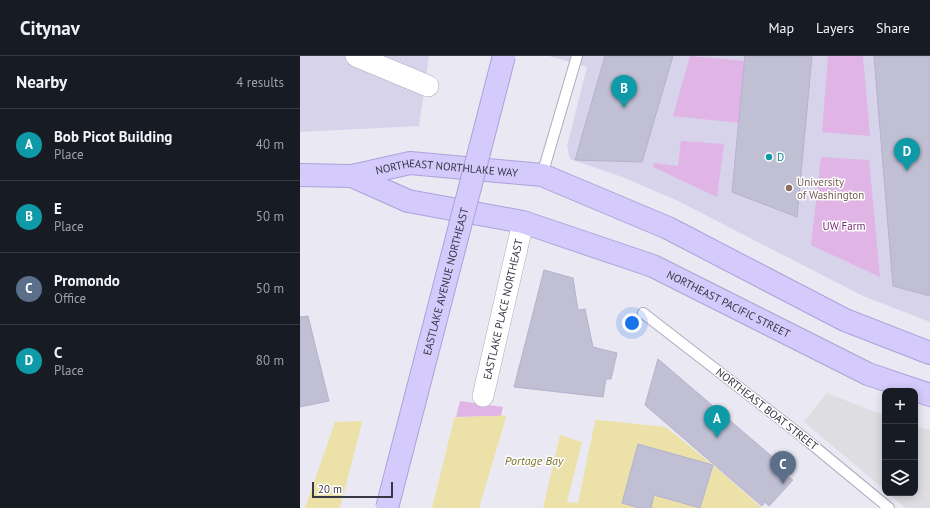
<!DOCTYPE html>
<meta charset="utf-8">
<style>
body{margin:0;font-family:"PT Sans",sans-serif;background:#20242c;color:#f1f3f6}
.controls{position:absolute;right:12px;bottom:12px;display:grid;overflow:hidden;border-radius:8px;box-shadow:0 2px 10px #0003}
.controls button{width:36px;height:36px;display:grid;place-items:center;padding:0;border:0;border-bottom:1px solid #363941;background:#171b24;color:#f1f3f6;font:20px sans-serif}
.scale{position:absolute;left:12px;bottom:10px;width:81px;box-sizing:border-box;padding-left:4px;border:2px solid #383746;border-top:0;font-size:11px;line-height:14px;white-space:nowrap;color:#383746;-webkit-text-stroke:3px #fff;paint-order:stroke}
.you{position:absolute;left:332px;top:267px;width:14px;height:14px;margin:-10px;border:3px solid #fff;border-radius:50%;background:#1a73e8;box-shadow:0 0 0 6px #1a73e833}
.badge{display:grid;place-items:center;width:26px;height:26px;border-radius:50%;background:#2563eb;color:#fff;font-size:13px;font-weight:700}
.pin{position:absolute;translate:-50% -33px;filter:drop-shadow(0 1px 2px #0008)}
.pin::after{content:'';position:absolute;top:21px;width:14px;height:12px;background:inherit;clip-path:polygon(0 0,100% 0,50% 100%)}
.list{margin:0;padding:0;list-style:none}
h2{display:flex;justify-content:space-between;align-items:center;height:52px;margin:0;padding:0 16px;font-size:17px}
h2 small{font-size:13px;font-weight:400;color:#9ea1a6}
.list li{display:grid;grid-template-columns:26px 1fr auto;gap:12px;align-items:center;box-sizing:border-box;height:72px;padding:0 16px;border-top:1px solid #363941}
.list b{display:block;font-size:15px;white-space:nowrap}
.list p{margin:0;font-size:13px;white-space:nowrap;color:#9ea1a6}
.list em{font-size:13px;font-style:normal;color:#9ea1a6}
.icon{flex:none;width:22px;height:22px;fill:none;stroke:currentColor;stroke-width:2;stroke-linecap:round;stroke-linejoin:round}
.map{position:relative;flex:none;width:630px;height:452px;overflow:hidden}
header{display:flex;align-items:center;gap:24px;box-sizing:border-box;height:56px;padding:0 20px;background:#171b24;border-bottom:1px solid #363941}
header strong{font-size:19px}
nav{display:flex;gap:22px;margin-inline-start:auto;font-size:14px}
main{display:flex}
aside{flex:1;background:#171b24}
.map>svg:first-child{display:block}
.education{fill:#d7d3eb}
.green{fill:#e0b4e5}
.parking{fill:#dddde2}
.water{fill:#ece2a9}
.pier{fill:#eae9f3}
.building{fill:#c0bfd4;stroke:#b4b2cf}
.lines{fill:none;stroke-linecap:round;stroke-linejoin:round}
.lane-casing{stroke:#aeacbe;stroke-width:12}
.street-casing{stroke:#aeacbe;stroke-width:22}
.secondary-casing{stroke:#aca2d9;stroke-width:24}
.lane{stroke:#fff;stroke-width:10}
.street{stroke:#fff;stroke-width:21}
.secondary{stroke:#d4cafb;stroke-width:22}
.secondary-bridge-casing{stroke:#aca2d9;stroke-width:24;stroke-linecap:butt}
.secondary-bridge{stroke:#d4cafb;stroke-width:22}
.culture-dot{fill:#0f9aa8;stroke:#fff;stroke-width:1.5}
.education-dot{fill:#8d6e63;stroke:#fff;stroke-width:1.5}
.labels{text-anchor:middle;stroke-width:3;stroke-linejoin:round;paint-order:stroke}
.culture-label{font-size:11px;fill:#0d838f;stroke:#fff;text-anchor:start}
.street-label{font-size:11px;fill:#383746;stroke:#fff}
.education-label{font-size:11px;fill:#785e54;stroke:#fff;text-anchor:start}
.park-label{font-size:11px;fill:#752e71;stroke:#fff}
.water-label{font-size:12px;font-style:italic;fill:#7e722b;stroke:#fff}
</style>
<header>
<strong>Citynav</strong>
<nav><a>Map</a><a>Layers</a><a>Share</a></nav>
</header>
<main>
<aside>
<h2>Nearby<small>4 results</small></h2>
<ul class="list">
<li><span class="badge" style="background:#0f9aa8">A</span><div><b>Bob Picot Building</b><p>Place</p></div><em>40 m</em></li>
<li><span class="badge" style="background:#0f9aa8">B</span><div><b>E</b><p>Place</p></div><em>50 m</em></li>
<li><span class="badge" style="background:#5c6f8a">C</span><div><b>Promondo</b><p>Office</p></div><em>50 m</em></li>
<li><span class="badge" style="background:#0f9aa8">D</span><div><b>C</b><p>Place</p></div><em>80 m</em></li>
</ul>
</aside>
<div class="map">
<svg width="630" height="452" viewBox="0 0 630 452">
<rect width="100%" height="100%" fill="#eae9f3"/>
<g class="education">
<path d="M 0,0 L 129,0 L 119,70 L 0,76 Z"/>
<path d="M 249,0 L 630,0 L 630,266 L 563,240 L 376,144 L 322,121 L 270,103 L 267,90 L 287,11 Z"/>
</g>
<g class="green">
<path d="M 390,0 L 445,5 L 439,67 L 373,60 Z"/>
<path d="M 528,0 L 563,0 L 570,80 L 522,76 Z"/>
<path d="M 381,85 L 424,88 L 417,141 L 353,111 L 354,107 L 378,110 Z"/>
<path d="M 521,101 L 569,104 L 580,221 L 511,189 Z"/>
<path d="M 160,345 L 203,351 L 201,360 L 156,361 Z"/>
</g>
<g class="parking">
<path d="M 527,337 L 585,360 L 585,434 L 504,366 Z"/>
<path d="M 615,370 L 630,374 L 630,452 L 606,452 L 588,437 L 615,437 Z"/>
</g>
<path class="water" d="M 241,358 L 366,371 L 418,413 L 462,452 L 5,452 L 35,366 Z"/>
<g class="pier">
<path d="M 241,356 L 296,361 L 278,447 L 267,446 L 282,386 L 260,379 L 243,452 L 179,452 L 207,358 Z"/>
<path d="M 155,359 L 132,452 L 40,452 L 63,363 Z"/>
</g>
<g class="building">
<path d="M 305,0 L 373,0 L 342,106 L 275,104 Z"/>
<path d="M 445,0 L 512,0 L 497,161 L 432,136 Z"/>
<path d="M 574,0 L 630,0 L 630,240 L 593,230 Z"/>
<path d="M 244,214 L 273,222 L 278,254 L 285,253 L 293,291 L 317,297 L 311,323 L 306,323 L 303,341 L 214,331 Z"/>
<path d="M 8,260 L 29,345 L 0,351 L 0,261 Z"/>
<path d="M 358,303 L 490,416 L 487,420 L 493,424 L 469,450 L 465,446 L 462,450 L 345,349 Z"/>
<path d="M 338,388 L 413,409 L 400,452 L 354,439 L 351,452 L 339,452 L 322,447 Z"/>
</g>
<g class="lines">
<g class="lane-casing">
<g id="lane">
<path d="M 242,119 L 277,0"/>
<path d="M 343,257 L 498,377 L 589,452"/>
</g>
</g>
<g class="street-casing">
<g id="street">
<path d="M 56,0 L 128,30"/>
<path id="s1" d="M 183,340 L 223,166"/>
</g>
</g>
<g class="secondary-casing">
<g id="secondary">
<path id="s2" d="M 0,119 L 52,120 L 110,107 L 242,119 L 368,172 L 545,264 L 630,297"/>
<path id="s3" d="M 52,120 L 108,145 L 223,166 L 353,210 L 568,318 L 630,339"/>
</g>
</g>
<use href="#lane" class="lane"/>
<use href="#street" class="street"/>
<use href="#secondary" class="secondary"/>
<g class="secondary-bridge-casing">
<g id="secondary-bridge">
<path id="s4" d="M 87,452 L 204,0"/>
</g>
</g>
<use href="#secondary-bridge" class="secondary-bridge"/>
</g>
<circle class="culture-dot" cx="469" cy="101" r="4"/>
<circle class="education-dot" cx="489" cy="132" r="4"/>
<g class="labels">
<g class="culture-label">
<text x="477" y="105">D</text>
</g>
<g class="street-label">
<text dy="4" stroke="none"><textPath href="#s2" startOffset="148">NORTHEAST NORTHLAKE WAY</textPath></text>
<text dy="4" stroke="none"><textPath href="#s4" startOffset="234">EASTLAKE AVENUE NORTHEAST</textPath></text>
<text dy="4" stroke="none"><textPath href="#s3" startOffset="400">NORTHEAST PACIFIC STREET</textPath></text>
<text dy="4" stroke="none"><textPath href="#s1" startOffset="89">EASTLAKE PLACE NORTHEAST</textPath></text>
<text transform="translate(467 353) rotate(38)" y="4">NORTHEAST BOAT STREET</text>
</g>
<g class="education-label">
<text x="497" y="130">University<tspan x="497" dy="13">of Washington</tspan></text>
</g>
<g class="park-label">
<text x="544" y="174">UW Farm</text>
</g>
<g class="water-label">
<text x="234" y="409">Portage Bay</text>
</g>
</g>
</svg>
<div class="controls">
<button>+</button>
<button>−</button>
<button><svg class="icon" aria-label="layers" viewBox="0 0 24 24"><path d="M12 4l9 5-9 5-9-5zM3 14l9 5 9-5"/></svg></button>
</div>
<div class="scale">20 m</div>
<div class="you"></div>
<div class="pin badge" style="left:417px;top:382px;background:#0f9aa8">A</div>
<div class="pin badge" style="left:324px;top:52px;background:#0f9aa8">B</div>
<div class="pin badge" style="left:483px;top:428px;background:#5c6f8a">C</div>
<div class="pin badge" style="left:607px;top:115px;background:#0f9aa8">D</div>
</div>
</main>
